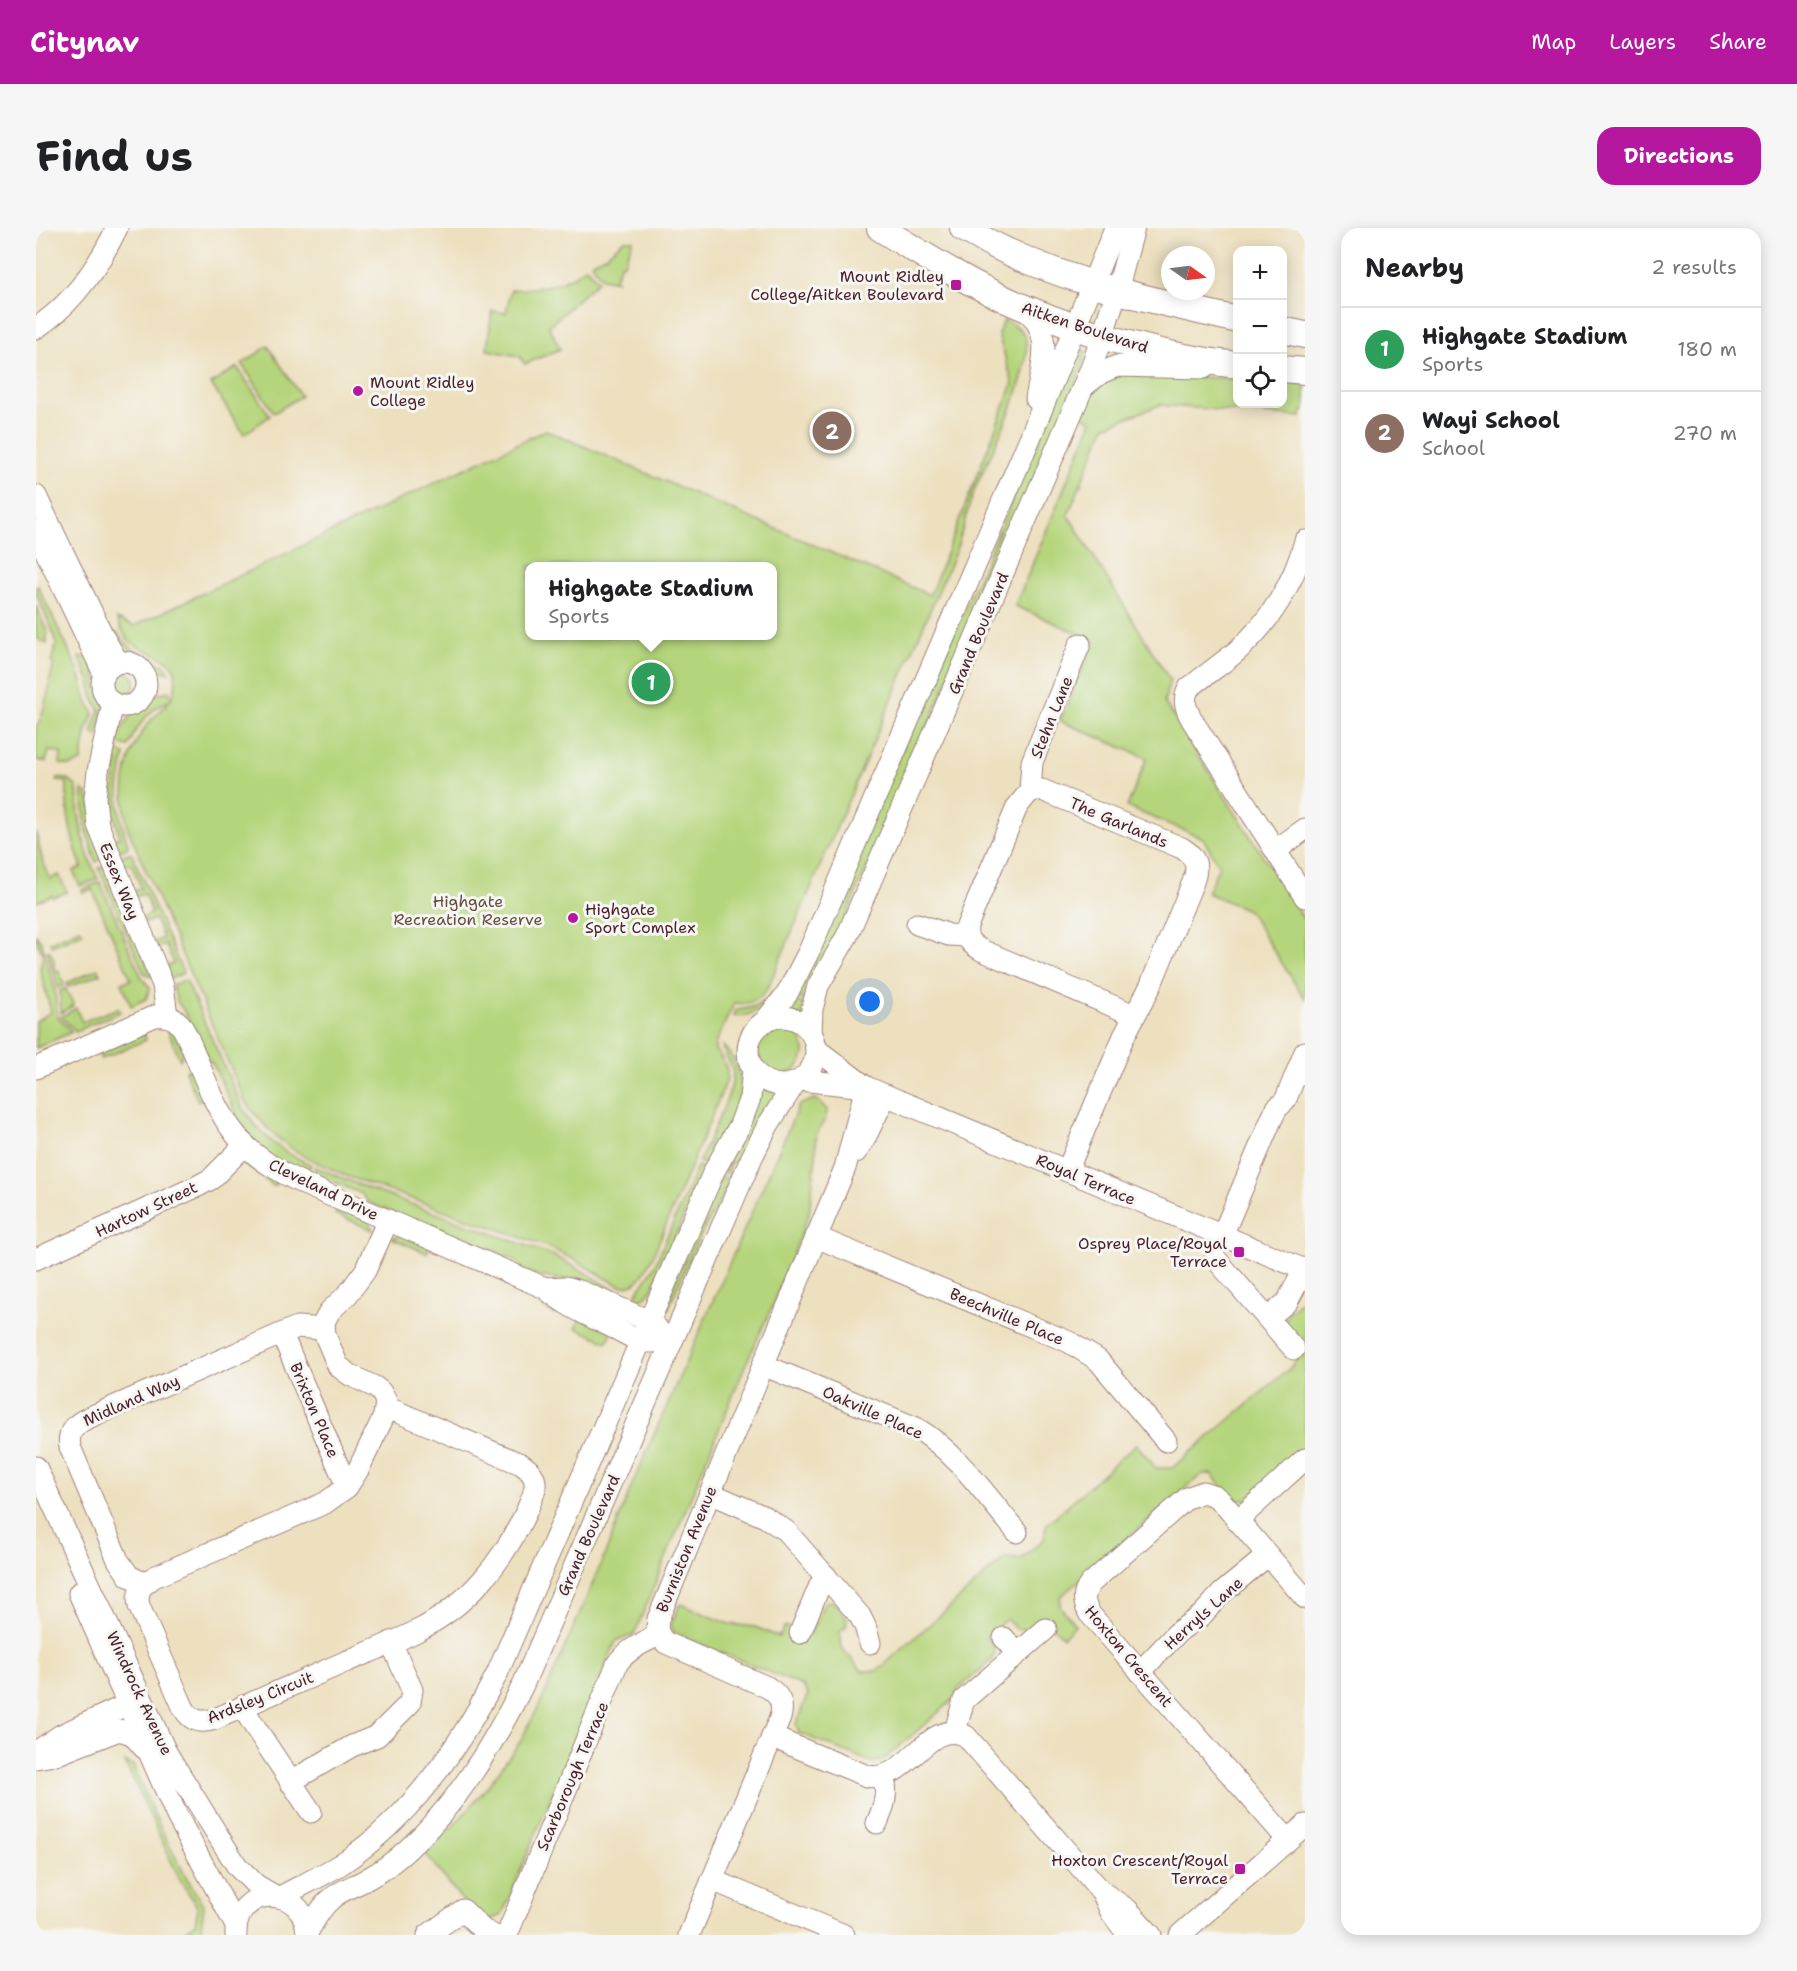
<!DOCTYPE html>
<meta charset="utf-8">
<style>
body{margin:0;font-family:"Shantell Sans",sans-serif;background:#f6f6f6;color:#202124}
.controls{position:absolute;right:18px;top:18px;display:grid;overflow:hidden;border-radius:12px;box-shadow:0 3px 15px #0003}
.controls button{width:54px;height:54px;display:grid;place-items:center;padding:0;border:0;border-bottom:2px solid #e0e0e0;background:#fff;color:#202124;font:30px sans-serif}
.compass{position:absolute;left:1125px;top:18px;width:54px;height:54px;border-radius:50%;background:#fff;box-shadow:0 3px 15px #0003;rotate:104deg}
.you{position:absolute;left:834px;top:774px;width:21px;height:21px;margin:-15px;border:4px solid #fff;border-radius:50%;background:#1a73e8;box-shadow:0 0 0 9px #1a73e833}
.badge{display:grid;place-items:center;width:39px;height:39px;border-radius:50%;background:#b5179e;color:#fff;font-size:20px;font-weight:700}
.pin{position:absolute;translate:-50% -50%;border:3px solid #fff;box-shadow:0 2px 6px #0006}
.popup{position:absolute;left:489px;top:334px;width:252px;height:78px;box-sizing:border-box;display:grid;place-content:center;border-radius:12px;background:#fff;filter:drop-shadow(0 2px 4px #0005);font-size:20px;white-space:nowrap;color:#757577}
.popup b{font-size:22px;color:#202124}
.popup::after{content:'';position:absolute;left:50%;top:100%;margin-left:-12px;border:12px solid transparent;border-top-color:#fff}
.list{margin:0;padding:0;list-style:none}
h2{display:flex;justify-content:space-between;align-items:center;height:78px;margin:0;padding:0 24px;font-size:26px}
h2 small{font-size:20px;font-weight:400;color:#757577}
.list li{display:grid;grid-template-columns:39px 1fr auto;gap:18px;align-items:center;box-sizing:border-box;height:84px;padding:0 24px;border-top:2px solid #e0e0e0}
.list b{display:block;font-size:22px;white-space:nowrap}
.list p{margin:0;font-size:20px;white-space:nowrap;color:#757577}
.list em{font-size:20px;font-style:normal;color:#757577}
.icon{flex:none;width:33px;height:33px;fill:none;stroke:currentColor;stroke-width:2;stroke-linecap:round;stroke-linejoin:round}
.map{position:relative;flex:none;width:1269px;height:1707px;overflow:hidden;border-radius:18px}
header{display:flex;align-items:center;gap:36px;box-sizing:border-box;height:84px;padding:0 30px;background:#b5179e;color:#fff}
header strong{font-size:28px}
nav{display:flex;gap:33px;margin-inline-start:auto;font-size:21px}
.intro{display:flex;align-items:center;justify-content:space-between;box-sizing:border-box;height:144px;padding:0 36px}
h1{margin:0;font-size:42px}
.button{padding:15px 27px;border-radius:18px;background:#b5179e;color:#fff;font-size:21px;font-weight:700}
main{display:flex;gap:36px;padding:0 36px}
aside{flex:1;background:#fff;border-radius:18px;box-shadow:0 3px 15px #0003}
.map>svg:first-child{display:block}
.green{fill:#b5d57c;stroke:#807a54;stroke-width:1.5;fill-rule:evenodd}
.lines{fill:none;stroke-linecap:round;stroke-linejoin:round}
.minor-casing{stroke:#9c8075;stroke-width:23}
.major-casing{stroke:#9c8075;stroke-width:28}
.minor{stroke:#fff;stroke-width:21}
.major{stroke:#fff;stroke-width:26}
.poi-dot{fill:#b5179e;stroke:#f6f6f2;stroke-width:2}
.labels{text-anchor:middle;stroke-width:6;stroke-linejoin:round;paint-order:stroke}
.poi-label{font-size:16px;fill:#4a1f2b;stroke:#f6f6f2;text-anchor:end}
.street-label{font-size:16px;fill:#4a1f2b;stroke:#f6f6f2}
.park-label{font-size:16px;fill:#654c3f;stroke:#f6f6f2}
</style>
<header>
<strong>Citynav</strong>
<nav><a>Map</a><a>Layers</a><a>Share</a></nav>
</header>
<div class="intro"><h1>Find us</h1><a class="button">Directions</a></div>
<main>
<div class="map">
<svg width="1269" height="1707" viewBox="0 0 1269 1707">
<rect width="100%" height="100%" fill="#f6f6f2"/>
<filter id="ink" filterUnits="userSpaceOnUse"><feTurbulence type="fractalNoise" baseFrequency=".0167" numOctaves="2"/><feDisplacementMap in="SourceGraphic" scale="12" xChannelSelector="R" yChannelSelector="G"/><feConvolveMatrix kernelMatrix="1 2 1 2 8 2 1 2 1" color-interpolation-filters="sRGB"/></filter>
<filter id="wash" filterUnits="userSpaceOnUse"><feTurbulence type="fractalNoise" baseFrequency=".008" numOctaves="4" result="noise"/><feDisplacementMap in="SourceGraphic" scale="24" xChannelSelector="R" yChannelSelector="G"/><feGaussianBlur stdDeviation="1.35" result="paint"/><feColorMatrix in="noise" values="0 0 0 0 0 0 0 0 0 0 0 0 0 0 0 0 0 1.4 0 .05"/><feComposite in="paint" operator="in"/></filter>
<g filter="url(#wash)">
<rect width="100%" height="100%" fill="#ede0bf"/>
<g class="green">
<path d="M 588,12 L 597,12 L 588,36 L 585,35 L 579,50 L 581,53 L 566,50 L 555,35 L 569,28 Z"/>
<path d="M 550,39 L 562,53 L 513,98 L 524,121 L 489,136 L 483,128 L 451,122 L 456,83 L 470,85 L 475,62 C 502,60 529,58 550,39 Z"/>
<path d="M 968,92 C 976,96 985,99 989,109 C 1000,142 953,227 939,261 C 931,281 927,302 920,322 L 733,757 C 726,771 714,777 698,775 L 679,816 L 679,822 C 688,831 694,841 690,854 L 617,1028 C 608,1044 603,1062 582,1057 L 539,1032 L 510,1018 L 311,948 C 263,928 238,915 208,871 L 92,601 C 84,565 88,528 111,497 C 118,488 127,482 133,473 C 113,480 100,500 92,519 L 77,514 L 97,484 L 109,476 L 115,468 L 133,463 L 135,471 C 140,462 143,444 134,435 C 128,429 106,422 96,415 C 88,409 85,400 81,391 L 98,398 L 510,202 L 894,367 L 977,156 L 962,106 ZM 494,338 L 736,338 L 736,408 L 494,408 Z"/>
<path d="M 232,118 L 265,168 L 238,185 L 206,136 Z"/>
<path d="M 1043,121 L 1050,123 L 1048,135 L 804,702 L 768,772 L 758,768 Z"/>
<path d="M 201,139 L 234,188 L 208,206 L 175,156 Z"/>
<path d="M 1086,145 L 1201,151 L 1202,176 L 1246,176 L 1247,154 L 1269,155 L 1269,183 L 1266,183 L 1265,189 L 1124,177 L 1069,198 L 1032,287 L 1134,452 L 1128,474 L 1269,693 L 1269,771 L 1212,682 L 1171,665 L 1183,638 L 1167,610 L 1091,579 L 1111,530 L 1024,493 L 1058,412 L 979,378 L 1056,193 L 1046,188 L 1057,161 Z"/>
<path d="M 2,358 L 42,442 L 52,475 L 58,485 L 51,501 L 45,534 L 34,538 L 24,536 L 25,525 L 13,523 L 10,534 L 0,532 L 0,497 L 4,494 L 14,457 L 13,454 L 18,437 L 15,434 L 20,416 L 16,401 L 0,365 L 0,359 Z"/>
<path d="M 0,377 L 11,403 L 11,416 L 0,410 Z"/>
<path d="M 70,403 L 81,405 L 95,420 L 130,439 L 133,444 C 124,445 91,430 85,423 C 79,417 75,410 70,403 Z"/>
<path d="M 43,429 L 55,430 C 61,448 58,461 69,477 L 62,508 L 56,505 L 64,482 L 57,470 L 53,451 Z"/>
<circle cx="88" cy="455" r="11"/>
<path d="M 76,520 L 89,527 C 80,565 80,580 92,617 L 91,620 L 79,625 L 74,612 L 84,609 L 78,586 L 67,587 L 67,582 L 78,580 L 78,552 L 82,533 L 76,531 L 71,534 Z"/>
<path d="M 21,550 L 32,551 L 41,559 C 42,592 47,620 62,651 L 44,658 L 37,643 L 46,639 C 35,611 29,584 31,554 L 20,553 Z"/>
<path d="M 46,562 L 52,566 L 66,631 L 60,634 L 50,601 Z"/>
<path d="M 0,604 L 7,635 L 14,651 L 23,647 L 31,664 L 17,669 L 16,667 L 0,674 Z"/>
<path d="M 93,625 L 96,626 L 147,745 L 134,751 L 129,739 L 138,735 L 129,716 L 119,720 L 117,715 L 127,710 L 119,691 L 109,695 L 107,690 L 116,685 L 108,666 L 98,669 L 96,664 L 105,660 L 95,635 L 85,639 L 81,630 Z"/>
<path d="M 69,638 L 116,749 L 108,745 L 63,640 Z"/>
<path d="M 64,654 L 105,748 L 114,760 L 110,771 L 95,778 L 86,755 L 95,751 L 56,661 L 47,665 L 46,662 Z"/>
<path d="M 44,701 L 47,705 L 16,718 L 14,714 Z"/>
<path d="M 0,707 L 6,716 L 19,762 L 21,788 L 36,804 L 0,820 L 0,793 L 15,784 L 4,741 L 7,726 L 0,713 Z"/>
<path d="M 11,723 L 14,723 L 19,734 L 17,735 L 20,743 L 23,743 L 28,757 L 22,760 Z"/>
<path d="M 62,741 L 64,746 L 32,759 L 31,755 Z"/>
<path d="M 150,752 L 206,879 L 220,898 L 236,914 L 255,927 L 275,937 L 269,951 L 237,932 L 200,894 L 200,885 L 177,836 L 169,831 L 150,786 L 141,773 L 136,757 Z"/>
<path d="M 29,760 L 38,777 L 25,785 L 24,763 Z"/>
<path d="M 737,763 L 739,764 C 728,778 718,790 698,788 L 700,782 C 717,781 727,776 737,763 Z"/>
<path d="M 755,772 L 768,776 L 766,792 L 756,787 L 745,786 Z"/>
<path d="M 40,780 L 46,794 L 82,780 L 84,784 L 40,803 L 25,789 Z"/>
<path d="M 131,800 L 138,804 L 147,824 L 144,832 Z"/>
<circle cx="745" cy="823" r="23"/>
<path d="M 108,805 L 110,812 L 65,831 L 62,825 Z"/>
<path d="M 686,817 C 727,857 690,897 670,936 L 663,934 C 671,915 698,863 697,847 C 697,835 687,827 686,817 Z"/>
<path d="M 156,840 L 169,870 L 162,873 L 149,843 Z"/>
<path d="M 724,855 L 734,859 L 746,860 L 704,936 L 695,934 L 690,946 L 687,944 Z"/>
<path d="M 778,871 L 784,874 L 791,882 L 790,889 L 780,908 L 780,928 L 773,986 L 737,1077 L 709,1138 L 598,1407 L 580,1413 L 466,1687 L 444,1695 L 390,1626 L 431,1583 L 452,1558 L 484,1514 L 507,1470 L 568,1329 L 596,1257 L 763,877 Z"/>
<path d="M 206,934 L 214,934 L 241,952 L 238,958 Z"/>
<path d="M 662,938 L 668,941 L 616,1061 L 609,1069 L 594,1075 L 617,1041 Z"/>
<path d="M 279,939 L 336,962 L 516,1027 L 552,1046 L 573,1059 L 592,1067 L 588,1075 L 526,1052 L 502,1048 L 487,1042 L 479,1032 L 421,1007 L 409,1008 L 332,974 L 326,966 L 278,945 Z"/>
<path d="M 697,940 L 701,941 L 662,1012 L 627,1093 L 623,1091 L 685,949 L 692,952 Z"/>
<path d="M 302,979 L 332,993 L 337,1002 L 299,986 Z"/>
<path d="M 366,1007 L 394,1019 L 391,1025 L 356,1010 Z"/>
<path d="M 477,1055 L 502,1066 L 522,1080 L 518,1087 L 499,1073 L 475,1061 Z"/>
<path d="M 1269,1069 L 1269,1117 L 1249,1094 L 1252,1085 Z"/>
<path d="M 545,1090 L 576,1104 L 571,1114 L 540,1100 Z"/>
<path d="M 1269,1122 L 1269,1219 L 1210,1272 L 1199,1273 L 1175,1246 L 1166,1246 L 1024,1369 L 1024,1378 L 1039,1397 L 1027,1409 L 1006,1388 L 990,1401 L 980,1401 L 970,1391 L 950,1409 L 959,1421 L 957,1431 L 921,1462 L 919,1470 L 846,1533 L 835,1534 L 763,1505 L 760,1496 L 772,1466 L 767,1458 L 638,1405 L 635,1396 L 644,1376 L 693,1396 L 719,1399 L 743,1409 L 749,1398 L 773,1408 L 789,1374 L 796,1373 L 811,1390 L 810,1399 L 804,1403 L 806,1420 L 826,1443 L 841,1443 L 969,1330 L 985,1331 L 1008,1311 L 1010,1297 L 1100,1216 L 1120,1240 L 1136,1240 L 1252,1142 Z"/>
<path d="M 89,1534 L 97,1537 C 117,1586 139,1634 168,1678 L 164,1707 L 143,1707 L 159,1696 L 162,1680 L 144,1652 Z"/>
</g>
</g>
<g filter="url(#ink)">
<g class="lines">
<g class="minor-casing">
<g id="minor">
<path d="M 988,80 C 1019,105 1006,137 1000,171"/>
<path d="M 0,100 C 37,76 62,39 81,0"/>
<path d="M 1048,158 L 1065,145 L 1081,138 L 1168,140"/>
<path d="M 0,268 L 69,412 L 82,434"/>
<path d="M 0,303 L 68,446"/>
<path d="M 1269,313 C 1258,355 1234,394 1201,423 C 1186,436 1169,447 1153,460 C 1146,472 1150,481 1156,492 L 1269,669"/>
<circle cx="88" cy="456" r="22"/>
<path d="M 77,475 L 62,543 L 59,570 L 62,597 L 127,757 L 131,788"/>
<path d="M 994,563 L 996,534 L 1044,416"/>
<path d="M 1240,622 L 1269,601"/>
<path d="M 881,696 L 913,707 L 930,708"/>
<circle cx="746" cy="823" r="34"/>
<path d="M 729,793 L 751,766 L 774,721 L 994,210 L 1079,0"/>
<path d="M 775,805 L 776,781 L 782,758 L 811,708 L 1056,138 L 1081,63 L 1098,0"/>
<path d="M 780,821 L 830,859"/>
<path d="M 0,840 L 119,788 C 128,787 137,788 144,796 C 151,805 155,818 160,829 C 171,856 181,883 200,907 C 218,930 244,944 270,957 L 509,1060 C 531,1079 552,1087 578,1100 C 593,1107 600,1114 617,1114"/>
<path d="M 764,852 L 830,859 L 1269,1042"/>
<path d="M 820,924 L 827,914 L 850,867"/>
<path d="M 1031,943 L 1088,808 L 1114,759 L 1157,654 C 1163,638 1160,629 1146,620 L 1006,562 L 994,563 L 981,579 L 931,698 C 929,711 935,716 945,722 L 1098,787"/>
<path d="M 1186,1008 L 1236,890 L 1241,880 L 1249,873 L 1269,824"/>
<path d="M 780,1009 L 1033,1114 L 1062,1132 L 1130,1213"/>
<path d="M 1179,1030 L 1258,1121"/>
<path d="M 0,1031 L 162,958 L 175,951 L 209,917"/>
<path d="M 509,1060 L 530,1059 L 544,1063 L 613,1093 L 622,1101"/>
<path d="M 1232,1090 L 1251,1074 L 1268,1042"/>
<path d="M 246,1106 L 311,1259"/>
<path d="M 727,1137 L 880,1200 C 920,1223 951,1269 981,1304"/>
<path d="M 350,1179 L 485,1236 C 507,1250 499,1264 490,1284 C 467,1334 431,1378 381,1403 C 357,1415 333,1424 309,1434 C 266,1453 222,1472 179,1491 C 164,1496 154,1492 147,1479 L 103,1378 L 102,1371 L 104,1360 L 118,1349 L 289,1275 L 311,1259 L 322,1242 L 348,1188 L 350,1173 L 345,1164 L 339,1159 L 314,1147 L 302,1138 L 289,1107 L 288,1094 L 294,1083 L 312,1066 L 329,1043 L 352,992"/>
<path d="M 0,1239 L 130,1524 L 201,1638 L 220,1657 L 239,1668"/>
<path d="M 674,1265 L 729,1289 L 750,1303 L 824,1388 L 829,1398 L 834,1415"/>
<path d="M 1201,1293 L 1269,1231"/>
<path d="M 108,1355 L 93,1348 L 82,1332 L 34,1219 C 31,1204 39,1196 52,1190 L 261,1099 L 287,1101"/>
<path d="M 43,1365 L 141,1588 L 200,1698"/>
<path d="M 764,1405 L 784,1357 L 790,1348"/>
<path d="M 968,1410 L 981,1426"/>
<path d="M 1104,1444 L 1143,1403 L 1166,1387 L 1186,1365 L 1231,1328"/>
<path d="M 207,1478 L 215,1493 L 275,1584"/>
<path d="M 919,1503 L 928,1472 L 1010,1401"/>
<path d="M 736,1509 L 831,1548 C 873,1556 891,1488 930,1508 L 1066,1664 L 1075,1684 L 1092,1707"/>
<path d="M 0,1524 L 25,1507 L 103,1471"/>
<path d="M 0,1530 L 19,1527 L 83,1502 L 96,1506 L 108,1520"/>
<path d="M 254,1554 L 316,1518 L 341,1508 L 374,1475 L 376,1462 L 355,1414"/>
<path d="M 841,1595 C 848,1579 852,1566 848,1549"/>
<path d="M 1252,1612 L 1053,1385 C 1047,1373 1046,1366 1055,1355 L 1151,1270 L 1167,1264 L 1179,1268 L 1186,1274 L 1269,1370"/>
<path d="M 676,1652 L 808,1707"/>
<path d="M 1066,1664 L 1092,1682 L 1115,1707"/>
<path d="M 244,1669 C 264,1658 286,1648 305,1636 C 375,1590 424,1519 461,1446 L 678,943 L 704,897 L 714,870 L 717,841"/>
<path d="M 271,1705 C 278,1693 284,1680 295,1671 C 305,1662 319,1658 331,1651 C 346,1643 359,1633 372,1621 C 421,1576 456,1518 486,1459 L 716,929 L 732,897 L 759,855"/>
<path d="M 200,1707 C 198,1656 271,1655 271,1707"/>
<path d="M 392,1707 L 427,1682 L 447,1702 L 457,1707"/>
<path d="M 471,1707 L 581,1436 C 590,1422 608,1414 623,1407"/>
<path d="M 653,1707 L 744,1490 C 748,1476 744,1467 731,1459 L 630,1415 C 622,1408 620,1401 622,1391 L 809,940 L 830,859"/>
<path d="M 1144,1707 L 1269,1597"/>
</g>
</g>
<g class="major-casing">
<g id="major">
<path d="M 844,0 C 890,29 938,59 989,80 C 1054,107 1131,130 1202,137"/>
<path d="M 927,0 C 1012,51 1106,70 1202,92"/>
<path d="M 1246,102 L 1269,107"/>
<path d="M 1246,141 L 1269,143"/>
</g>
</g>
<use href="#minor" class="minor"/>
<use href="#major" class="major"/>
</g>
</g>
<g class="poi-dot">
<rect x="914" y="51" width="12" height="12" rx="3"/>
<circle cx="322" cy="163" r="6"/>
<circle cx="537" cy="690" r="6"/>
<rect x="1197" y="1018" width="12" height="12" rx="3"/>
<rect x="1198" y="1635" width="12" height="12" rx="3"/>
</g>
<g class="labels">
<g class="poi-label">
<text x="908" y="54">Mount Ridley<tspan x="908" dy="18">College/Aitken Boulevard</tspan></text>
<text x="334" y="160" text-anchor="start">Mount Ridley<tspan x="334" dy="18">College</tspan></text>
<text x="549" y="687" text-anchor="start">Highgate<tspan x="549" dy="18">Sport Complex</tspan></text>
<text x="1191" y="1021">Osprey Place/Royal<tspan x="1191" dy="18">Terrace</tspan></text>
<text x="1192" y="1638">Hoxton Crescent/Royal<tspan x="1192" dy="18">Terrace</tspan></text>
</g>
<g class="street-label">
<text transform="translate(1049 99) rotate(18)" y="6">Aitken Boulevard</text>
<text transform="translate(942 405) rotate(-67)" y="6">Grand Boulevard</text>
<text transform="translate(1015 489) rotate(-68)" y="6">Stehn Lane</text>
<text transform="translate(1083 594) rotate(23)" y="6">The Garlands</text>
<text transform="translate(84 653) rotate(68)" y="6">Essex Way</text>
<text transform="translate(1050 951) rotate(23)" y="6">Royal Terrace</text>
<text transform="translate(288 961) rotate(26)" y="6">Cleveland Drive</text>
<text transform="translate(110 981) rotate(-25)" y="6">Hartow Street</text>
<text transform="translate(971 1088) rotate(23)" y="6">Beechville Place</text>
<text transform="translate(95 1172) rotate(-24)" y="6">Midland Way</text>
<text transform="translate(279 1182) rotate(67)" y="6">Brixton Place</text>
<text transform="translate(837 1184) rotate(24)" y="6">Oakville Place</text>
<text transform="translate(552 1307) rotate(-66)" y="6">Grand Boulevard</text>
<text transform="translate(650 1321) rotate(-68)" y="6">Burniston Avenue</text>
<text transform="translate(1167 1385) rotate(-42)" y="6">Herryls Lane</text>
<text transform="translate(1093 1428) rotate(50)" y="6">Hoxton Crescent</text>
<text transform="translate(104 1465) rotate(65)" y="6">Windrock Avenue</text>
<text transform="translate(224 1469) rotate(-22)" y="6">Ardsley Circuit</text>
<text transform="translate(536 1548) rotate(-67)" y="6">Scarborough Terrace</text>
</g>
<g class="park-label">
<text x="432" y="679">Highgate<tspan x="432" dy="18">Recreation Reserve</tspan></text>
</g>
</g>
</svg>
<div class="controls">
<button>+</button>
<button>−</button>
<button><svg class="icon" aria-label="locate" viewBox="0 0 24 24"><circle cx="12" cy="12" r="6"/><path d="M12 2v4M12 18v4M2 12h4M18 12h4"/></svg></button>
</div>
<svg class="compass" viewBox="-18 -18 36 36"><path d="M0-13l5 13h-10z" fill="#e53935"/><path d="M0 13l5-13h-10z" fill="#757577"/></svg>
<div class="you"></div>
<div class="pin badge" style="left:615px;top:454px;background:#2e9e5b">1</div>
<div class="popup"><b>Highgate Stadium</b>Sports</div>
<div class="pin badge" style="left:796px;top:203px;background:#8d6e63">2</div>
</div>
<aside>
<h2>Nearby<small>2 results</small></h2>
<ul class="list">
<li><span class="badge" style="background:#2e9e5b">1</span><div><b>Highgate Stadium</b><p>Sports</p></div><em>180 m</em></li>
<li><span class="badge" style="background:#8d6e63">2</span><div><b>Wayi School</b><p>School</p></div><em>270 m</em></li>
</ul>
</aside>
</main>
